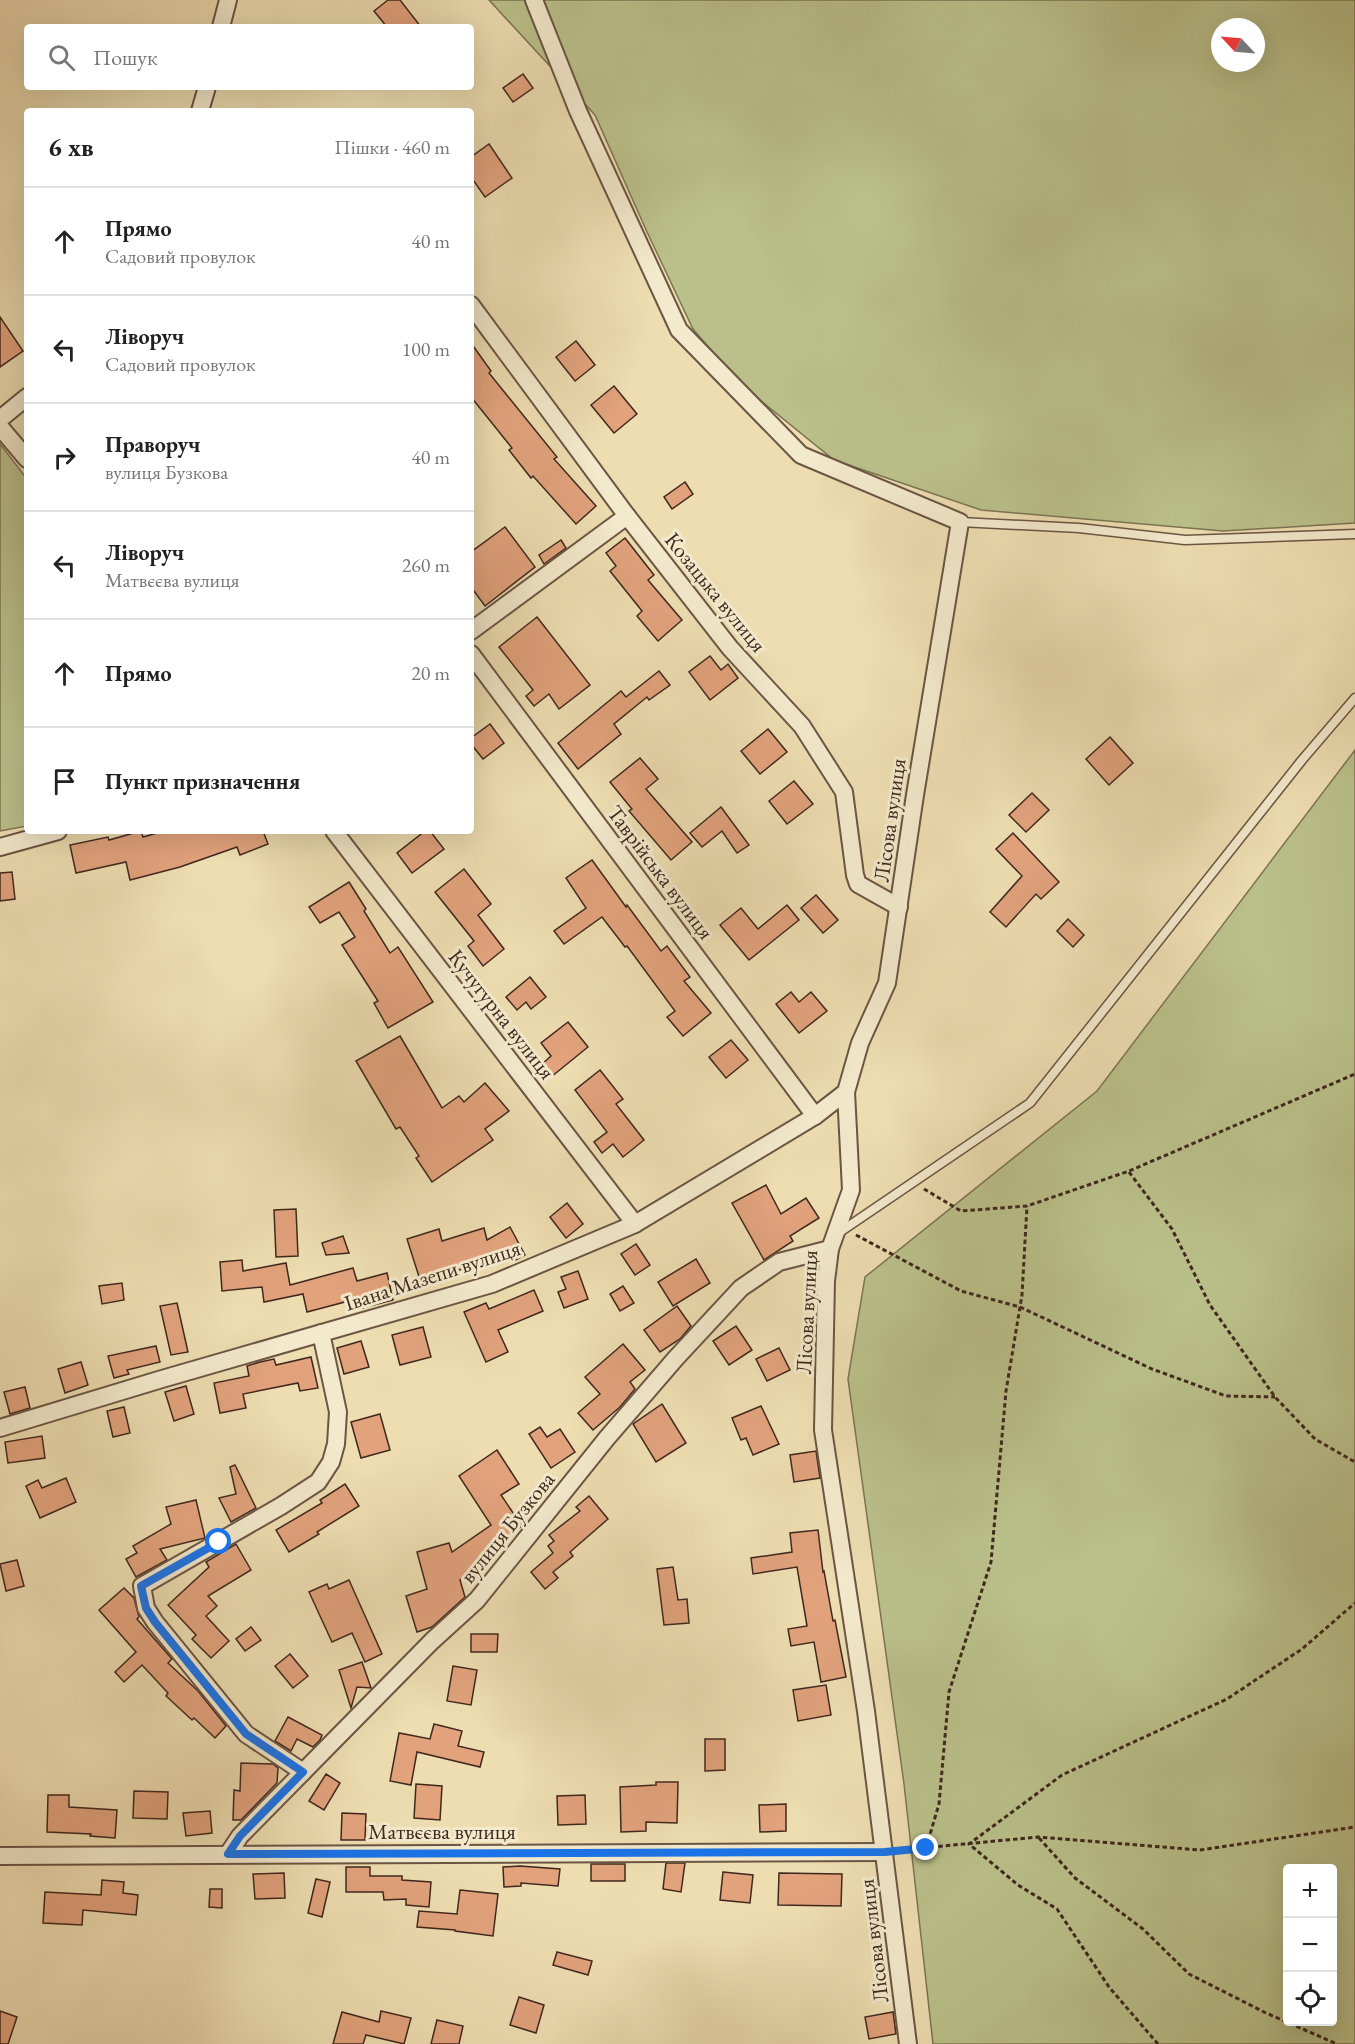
<!DOCTYPE html>
<html lang="uk">
<meta charset="utf-8">
<style>
body{margin:0;font-family:"EB Garamond",serif;background:#f2f2f2;color:#222}
.controls{position:absolute;right:18px;bottom:18px;display:grid;overflow:hidden;border-radius:6px;box-shadow:0 6px 24px #0002}
.controls button{width:54px;height:54px;display:grid;place-items:center;padding:0;border:0;border-bottom:2px solid #e0e0e0;background:#fff;color:#222;font:30px sans-serif}
.compass{position:absolute;left:1211px;top:18px;width:54px;height:54px;border-radius:50%;background:#fff;box-shadow:0 6px 24px #0002;rotate:296deg}
.stop{position:absolute;width:18px;height:18px;margin:-14px;border:4px solid #1a73e8;border-radius:50%;background:#fff}
.stop.end{background:#1a73e8;border-color:#fff;box-shadow:0 2px 6px #0008}
.list{margin:0;padding:0;list-style:none}
h2{display:flex;justify-content:space-between;align-items:center;height:78px;margin:0;padding:0 24px;font-size:26px}
h2 small{font-size:20px;font-weight:400;color:#767676}
.list li{display:grid;grid-template-columns:39px 1fr auto;gap:18px;align-items:center;box-sizing:border-box;height:108px;padding:0 24px;border-top:2px solid #e0e0e0}
.list b{display:block;font-size:22px;white-space:nowrap}
.list p{margin:0;font-size:20px;white-space:nowrap;color:#767676}
.list em{font-size:20px;font-style:normal;color:#767676}
.icon{flex:none;width:33px;height:33px;fill:none;stroke:currentColor;stroke-width:2;stroke-linecap:round;stroke-linejoin:round}
.map{position:relative;flex:none;width:1355px;height:2044px;overflow:hidden}
.search{position:absolute;background:#fff;box-shadow:0 6px 24px #0002;left:24px;top:24px;width:450px;height:66px;display:flex;align-items:center;gap:15px;box-sizing:border-box;padding:0 21px;border-radius:6px;color:#767676;font-size:22px}
.panel{position:absolute;background:#fff;box-shadow:0 6px 24px #0002;left:24px;top:108px;width:450px;height:726px;border-radius:6px}
.map>svg:first-child{display:block}
.green{fill:#bac08a;stroke:#7d7454;stroke-width:1.5;fill-rule:evenodd}
.building{fill:#e1a27c;stroke:#40281e;stroke-width:1.5}
.lines{fill:none;stroke-linecap:round;stroke-linejoin:round}
.service-casing{stroke:#6b5543;stroke-width:11}
.minor-casing{stroke:#6b5543;stroke-width:20}
.path{stroke:#40281e;stroke-width:3;stroke-dasharray:4.5 3;stroke-linecap:butt}
.service{stroke:#f3e9cc;stroke-width:8}
.minor{stroke:#f3e9cc;stroke-width:16}
.route{stroke:#1a73e8;stroke-width:8}
.labels{text-anchor:middle;stroke-width:6;stroke-linejoin:round;paint-order:stroke}
.street-label{font-size:22px;fill:#40281e;stroke:#f3e9cc}
</style>
<div class="map">
<svg width="1355" height="2044" viewBox="0 0 1355 2044">
<rect width="100%" height="100%" fill="#edddb1"/>
<filter id="stains"><feTurbulence type="fractalNoise" baseFrequency=".00333" numOctaves="4"/><feColorMatrix values="0 0 0 0 .2 0 0 0 0 .09 0 0 0 0 .02 0 0 0 .5 -.17"/></filter>
<radialGradient id="worn" r=".72"><stop offset=".6" stop-color="#630" stop-opacity="0"/><stop offset="1" stop-color="#630" stop-opacity=".3"/></radialGradient>
<g class="green">
<path d="M 489,0 L 1355,0 L 1355,523 L 1223,531 L 981,510 L 834,460 L 740,384 L 693,329 L 647,232 L 595,115 ZM 1220,27 L 1256,27 L 1256,63 L 1220,63 Z"/>
<path d="M 0,444 L 27,479 L 27,826 L 0,831 Z"/>
<path d="M 1355,750 L 1355,2044 L 933,2044 L 904,1784 L 848,1379 L 865,1277 L 1097,1091 ZM 1288,1868 L 1332,1868 L 1332,2022 L 1288,2022 Z"/>
</g>
<g class="building">
<path d="M 388,0 L 400,0 L 421,27 L 387,27 L 374,11 Z"/>
<path d="M 523,74 L 533,88 L 513,102 L 503,88 Z"/>
<path d="M 489,144 L 512,178 L 485,197 L 471,177 L 471,157 Z"/>
<path d="M 0,317 L 23,351 L 0,367 Z"/>
<path d="M 576,341 L 595,365 L 575,381 L 556,357 Z"/>
<path d="M 471,343 L 491,371 L 489,373 L 557,457 L 554,459 L 596,506 L 576,524 L 533,476 L 531,478 L 509,450 L 512,448 L 471,397 Z"/>
<path d="M 614,386 L 637,414 L 614,433 L 591,405 Z"/>
<path d="M 685,482 L 693,494 L 672,509 L 664,497 Z"/>
<path d="M 505,527 L 535,567 L 485,606 L 471,587 L 471,552 Z"/>
<path d="M 625,538 L 654,575 L 648,580 L 682,620 L 658,641 L 637,616 L 642,611 L 610,571 L 616,566 L 606,553 Z"/>
<path d="M 561,540 L 566,548 L 544,564 L 539,555 Z"/>
<path d="M 537,617 L 590,685 L 559,709 L 549,694 L 534,706 L 526,696 L 533,690 L 499,647 Z"/>
<path d="M 710,656 L 721,670 L 728,664 L 738,678 L 710,700 L 689,672 Z"/>
<path d="M 659,671 L 670,685 L 649,700 L 647,697 L 614,724 L 621,734 L 578,769 L 558,743 L 621,691 L 626,697 Z"/>
<path d="M 490,724 L 504,743 L 483,759 L 471,744 L 471,738 Z"/>
<path d="M 768,729 L 787,752 L 760,774 L 741,751 Z"/>
<path d="M 1110,737 L 1133,763 L 1109,785 L 1086,759 Z"/>
<path d="M 640,758 L 658,779 L 646,789 L 692,842 L 671,860 L 629,811 L 632,809 L 610,782 Z"/>
<path d="M 794,781 L 813,804 L 787,824 L 769,801 Z"/>
<path d="M 1032,793 L 1049,810 L 1026,832 L 1009,815 Z"/>
<path d="M 721,807 L 749,845 L 737,853 L 722,831 L 702,847 L 690,833 Z"/>
<path d="M 141,831 L 143,837 L 164,831 L 263,831 L 268,844 L 240,855 L 237,847 L 180,867 L 130,880 L 126,862 L 76,873 L 70,845 L 108,837 L 109,840 Z"/>
<path d="M 425,831 L 430,831 L 444,849 L 412,873 L 397,853 Z"/>
<path d="M 1013,833 L 1059,882 L 1041,899 L 1036,894 L 1006,927 L 990,912 L 1022,876 L 996,849 Z"/>
<path d="M 592,860 L 626,907 L 627,905 L 661,951 L 667,946 L 690,977 L 684,981 L 711,1013 L 683,1036 L 667,1017 L 675,1011 L 627,946 L 625,947 L 602,917 L 564,944 L 554,931 L 586,908 L 566,878 Z"/>
<path d="M 464,869 L 491,904 L 478,915 L 504,949 L 483,966 L 468,946 L 474,941 L 435,892 Z"/>
<path d="M 12,872 L 15,899 L 0,901 L 0,873 Z"/>
<path d="M 349,882 L 366,909 L 364,911 L 390,953 L 398,947 L 433,1002 L 388,1028 L 374,1003 L 378,1001 L 342,945 L 355,937 L 339,912 L 320,923 L 309,907 Z"/>
<path d="M 816,895 L 838,920 L 823,933 L 801,908 Z"/>
<path d="M 787,905 L 799,920 L 749,960 L 720,925 L 741,908 L 758,929 Z"/>
<path d="M 1068,919 L 1084,935 L 1073,947 L 1057,931 Z"/>
<path d="M 530,977 L 546,997 L 531,1009 L 526,1002 L 517,1010 L 506,997 Z"/>
<path d="M 791,992 L 799,1002 L 811,992 L 827,1011 L 799,1033 L 776,1004 Z"/>
<path d="M 568,1022 L 588,1047 L 551,1077 L 541,1065 L 551,1056 L 541,1043 Z"/>
<path d="M 400,1036 L 442,1108 L 459,1096 L 464,1102 L 485,1083 L 509,1111 L 485,1129 L 493,1140 L 432,1182 L 416,1158 L 419,1156 L 400,1127 L 396,1129 L 356,1061 Z"/>
<path d="M 731,1040 L 748,1060 L 726,1078 L 709,1057 Z"/>
<path d="M 600,1070 L 623,1099 L 616,1104 L 644,1140 L 623,1157 L 613,1144 L 602,1153 L 594,1142 L 607,1132 L 575,1090 Z"/>
<path d="M 766,1185 L 781,1214 L 806,1198 L 819,1218 L 790,1236 L 793,1241 L 764,1260 L 732,1203 Z"/>
<path d="M 567,1203 L 583,1224 L 566,1238 L 550,1217 Z"/>
<path d="M 296,1209 L 298,1256 L 276,1257 L 274,1210 Z"/>
<path d="M 510,1227 L 525,1255 L 512,1262 L 509,1256 L 452,1272 L 453,1275 L 422,1286 L 407,1239 L 439,1229 L 442,1241 L 484,1228 L 487,1240 Z"/>
<path d="M 343,1236 L 349,1253 L 326,1255 L 322,1243 Z"/>
<path d="M 636,1244 L 650,1265 L 635,1275 L 621,1254 Z"/>
<path d="M 696,1259 L 710,1283 L 673,1306 L 658,1282 Z"/>
<path d="M 242,1260 L 243,1271 L 286,1263 L 290,1285 L 353,1268 L 357,1281 L 387,1273 L 393,1300 L 362,1308 L 360,1298 L 307,1312 L 303,1294 L 264,1302 L 262,1287 L 222,1291 L 220,1262 Z"/>
<path d="M 578,1271 L 588,1299 L 564,1308 L 558,1292 L 566,1289 L 561,1277 Z"/>
<path d="M 122,1283 L 124,1300 L 102,1304 L 99,1286 Z"/>
<path d="M 623,1286 L 634,1303 L 620,1311 L 610,1294 Z"/>
<path d="M 534,1290 L 543,1311 L 498,1330 L 508,1352 L 486,1362 L 464,1312 L 486,1303 L 489,1309 Z"/>
<path d="M 177,1303 L 188,1352 L 171,1355 L 160,1306 Z"/>
<path d="M 677,1306 L 691,1326 L 680,1339 L 660,1352 L 644,1330 Z"/>
<path d="M 736,1326 L 752,1350 L 729,1365 L 713,1341 Z"/>
<path d="M 423,1327 L 431,1357 L 400,1365 L 392,1335 Z"/>
<path d="M 361,1341 L 369,1367 L 344,1374 L 337,1348 Z"/>
<path d="M 623,1344 L 645,1370 L 630,1382 L 635,1389 L 620,1407 L 593,1430 L 578,1413 L 600,1394 L 585,1377 Z"/>
<path d="M 156,1346 L 160,1362 L 127,1370 L 129,1374 L 114,1378 L 108,1356 Z"/>
<path d="M 779,1348 L 790,1370 L 767,1381 L 756,1359 Z"/>
<path d="M 311,1357 L 318,1388 L 300,1391 L 298,1383 L 243,1394 L 246,1408 L 220,1413 L 214,1383 L 249,1376 L 247,1366 L 260,1362 L 274,1359 L 276,1365 Z"/>
<path d="M 81,1362 L 88,1385 L 65,1393 L 58,1369 Z"/>
<path d="M 186,1386 L 194,1414 L 174,1421 L 165,1392 Z"/>
<path d="M 25,1387 L 30,1408 L 10,1414 L 4,1392 Z"/>
<path d="M 662,1404 L 686,1443 L 656,1462 L 633,1424 Z"/>
<path d="M 761,1406 L 779,1444 L 753,1455 L 746,1438 L 741,1440 L 732,1418 Z"/>
<path d="M 124,1407 L 130,1433 L 113,1437 L 107,1411 Z"/>
<path d="M 380,1414 L 390,1450 L 361,1458 L 351,1422 Z"/>
<path d="M 540,1427 L 547,1437 L 560,1429 L 575,1452 L 551,1468 L 529,1434 Z"/>
<path d="M 42,1436 L 45,1458 L 8,1463 L 5,1442 Z"/>
<path d="M 497,1450 L 519,1484 L 501,1495 L 522,1526 L 492,1547 L 496,1554 L 460,1580 L 465,1597 L 432,1627 L 417,1632 L 406,1596 L 427,1589 L 417,1552 L 449,1543 L 452,1552 L 491,1525 L 459,1476 Z"/>
<path d="M 816,1451 L 820,1478 L 794,1482 L 790,1455 Z"/>
<path d="M 235,1465 L 256,1508 L 231,1522 L 219,1498 L 236,1494 L 230,1467 Z"/>
<path d="M 66,1478 L 76,1502 L 40,1518 L 26,1486 L 38,1480 L 42,1488 Z"/>
<path d="M 345,1484 L 359,1506 L 317,1532 L 319,1534 L 289,1552 L 276,1530 L 322,1503 L 320,1500 Z"/>
<path d="M 589,1496 L 608,1519 L 570,1552 L 573,1556 L 553,1572 L 558,1578 L 545,1589 L 531,1572 L 553,1553 L 548,1546 L 554,1541 L 549,1535 L 580,1511 L 576,1507 Z"/>
<path d="M 196,1500 L 205,1538 L 160,1549 L 167,1560 L 136,1577 L 126,1559 L 137,1553 L 133,1546 L 171,1524 L 166,1507 Z"/>
<path d="M 818,1530 L 823,1572 L 824,1571 L 833,1621 L 835,1620 L 846,1677 L 821,1682 L 814,1642 L 791,1646 L 788,1629 L 807,1626 L 797,1567 L 753,1574 L 751,1558 L 792,1552 L 790,1533 Z"/>
<path d="M 236,1544 L 251,1570 L 208,1596 L 217,1606 L 206,1616 L 229,1641 L 211,1658 L 192,1639 L 196,1635 L 168,1605 L 209,1567 L 206,1562 Z"/>
<path d="M 17,1560 L 24,1586 L 6,1591 L 0,1564 Z"/>
<path d="M 673,1567 L 678,1600 L 687,1599 L 689,1623 L 664,1625 L 657,1569 Z"/>
<path d="M 349,1580 L 382,1654 L 365,1662 L 352,1633 L 332,1642 L 309,1592 L 327,1584 L 329,1589 Z"/>
<path d="M 124,1588 L 134,1598 L 139,1617 L 137,1619 L 172,1659 L 168,1663 L 198,1691 L 226,1726 L 215,1738 L 194,1718 L 192,1720 L 166,1696 L 168,1693 L 142,1665 L 124,1682 L 115,1672 L 136,1652 L 99,1610 Z"/>
<path d="M 251,1627 L 261,1640 L 245,1651 L 236,1639 Z"/>
<path d="M 471,1634 L 498,1634 L 497,1652 L 471,1652 Z"/>
<path d="M 290,1654 L 308,1676 L 293,1688 L 275,1666 Z"/>
<path d="M 362,1662 L 371,1688 L 357,1687 L 351,1708 L 339,1670 Z"/>
<path d="M 453,1666 L 477,1670 L 471,1705 L 447,1701 Z"/>
<path d="M 826,1685 L 831,1715 L 798,1721 L 793,1690 Z"/>
<path d="M 288,1717 L 322,1735 L 320,1740 L 313,1747 L 297,1739 L 291,1751 L 275,1741 Z"/>
<path d="M 434,1724 L 462,1731 L 458,1746 L 484,1752 L 480,1767 L 417,1752 L 411,1785 L 390,1781 L 399,1733 L 430,1739 Z"/>
<path d="M 705,1739 L 725,1739 L 725,1770 L 705,1771 Z"/>
<path d="M 241,1763 L 273,1764 L 278,1768 L 277,1783 L 241,1820 L 233,1820 L 234,1790 L 240,1791 Z"/>
<path d="M 326,1774 L 340,1783 L 324,1810 L 309,1801 Z"/>
<path d="M 656,1782 L 678,1782 L 677,1823 L 646,1822 L 646,1831 L 621,1832 L 620,1787 L 656,1785 Z"/>
<path d="M 416,1784 L 442,1786 L 440,1820 L 414,1818 Z"/>
<path d="M 134,1791 L 168,1792 L 167,1819 L 133,1818 Z"/>
<path d="M 48,1795 L 69,1795 L 69,1807 L 117,1810 L 115,1838 L 90,1836 L 91,1834 L 47,1832 Z"/>
<path d="M 585,1795 L 586,1824 L 558,1825 L 557,1796 Z"/>
<path d="M 786,1804 L 786,1831 L 760,1832 L 759,1805 Z"/>
<path d="M 210,1811 L 212,1833 L 186,1836 L 183,1813 Z"/>
<path d="M 342,1813 L 366,1814 L 365,1840 L 341,1840 Z"/>
<path d="M 666,1863 L 685,1863 L 681,1892 L 663,1889 Z"/>
<rect x="591" y="1864" width="34" height="17"/>
<path d="M 520,1866 L 560,1869 L 558,1886 L 521,1883 L 521,1886 L 504,1887 L 503,1867 Z"/>
<path d="M 346,1867 L 370,1867 L 370,1876 L 402,1876 L 402,1880 L 431,1882 L 429,1907 L 406,1905 L 406,1899 L 384,1900 L 383,1892 L 346,1892 Z"/>
<path d="M 723,1872 L 753,1875 L 750,1903 L 720,1900 Z"/>
<path d="M 284,1873 L 285,1898 L 255,1899 L 253,1874 Z"/>
<path d="M 779,1873 L 842,1874 L 841,1906 L 778,1905 Z"/>
<path d="M 316,1879 L 330,1882 L 322,1917 L 308,1913 Z"/>
<path d="M 102,1880 L 124,1882 L 123,1893 L 138,1895 L 136,1915 L 83,1910 L 82,1925 L 43,1923 L 45,1892 L 101,1895 Z"/>
<path d="M 210,1889 L 222,1889 L 222,1908 L 209,1907 Z"/>
<path d="M 460,1890 L 498,1894 L 493,1936 L 455,1931 L 455,1930 L 417,1927 L 419,1911 L 457,1914 Z"/>
<path d="M 557,1952 L 592,1961 L 588,1975 L 553,1965 Z"/>
<path d="M 519,1997 L 544,2005 L 536,2033 L 510,2025 Z"/>
<path d="M 0,2011 L 17,2017 L 8,2044 L 0,2044 Z"/>
<path d="M 381,2011 L 411,2018 L 404,2044 L 366,2035 L 363,2044 L 333,2044 L 342,2012 L 379,2022 Z"/>
<path d="M 893,2012 L 896,2034 L 869,2039 L 865,2017 Z"/>
<path d="M 437,2020 L 463,2026 L 459,2044 L 431,2044 Z"/>
</g>
<g class="lines">
<g class="service-casing">
<g id="service">
<path d="M 960,522 L 1079,528 L 1185,540 L 1355,534"/>
<path d="M 837,1234 L 1030,1103 L 1302,760 L 1355,698"/>
</g>
</g>
<g class="minor-casing">
<g id="minor">
<path d="M 534,0 L 578,111 L 679,330 L 801,455 L 960,522 L 915,795 L 887,983 L 860,1043 L 846,1092 L 851,1190 L 830,1249 L 826,1281 L 823,1430 L 866,1711 L 908,2044"/>
<path d="M 221,27 L 228,0"/>
<path d="M 200,111 L 207,87"/>
<path d="M 471,305 L 627,516 L 730,648 L 802,726 L 844,792 L 855,875 L 858,884 L 899,907"/>
<path d="M 0,419 L 27,397"/>
<path d="M 0,427 L 27,459"/>
<path d="M 471,631 L 627,516"/>
<path d="M 471,654 L 815,1116"/>
<path d="M 334,831 L 635,1224"/>
<path d="M 0,847 L 58,831"/>
<path d="M 0,1428 L 162,1379 L 492,1284 L 635,1224 L 815,1116 L 846,1092"/>
<path d="M 303,1772 L 246,1734 L 155,1622 L 146,1608 L 142,1586 L 281,1506 L 318,1482 L 331,1462 L 336,1444 L 338,1412 L 321,1333"/>
<path d="M 228,1854 L 240,1836 L 303,1772 L 432,1641 L 477,1600 L 607,1438 L 676,1358 L 741,1288 L 779,1262 L 830,1249"/>
<path d="M 0,1856 L 885,1852"/>
</g>
</g>
<g class="path">
<path d="M 1129,1172 L 1172,1229 L 1210,1305 L 1275,1397 L 1315,1439 L 1355,1462"/>
<path d="M 924,1189 L 961,1211 L 1027,1206 L 1129,1171 L 1355,1074"/>
<path d="M 856,1235 L 961,1291 L 1020,1307 L 1152,1369 L 1226,1396 L 1275,1397"/>
<path d="M 1039,1838 L 1075,1878 L 1143,1929 L 1189,1974 L 1266,2013 L 1337,2044"/>
<path d="M 926,1848 L 939,1804 L 949,1692 L 991,1562 L 1006,1391 L 1022,1295 L 1027,1206"/>
<path d="M 901,1850 L 1038,1837 L 1200,1850 L 1355,1827"/>
<path d="M 1158,2044 L 1109,1987 L 1057,1909 L 1018,1885 L 969,1844 L 1062,1775 L 1227,1699 L 1302,1649 L 1355,1603"/>
</g>
<use href="#service" class="service"/>
<use href="#minor" class="minor"/>
</g>
<g class="lines">
<path class="route" d="M 219,1542 L 141,1586 L 146,1608 L 155,1622 L 246,1734 L 303,1772 L 240,1836 L 228,1854 L 885,1852 L 926,1848"/>
</g>
<g class="labels">
<g class="street-label">
<text transform="translate(716 592) rotate(51)" y="8">Козацька вулиця</text>
<text transform="translate(889 820) rotate(-82)" y="8">Лісова вулиця</text>
<text transform="translate(661 872) rotate(53)" y="8">Таврійська вулиця</text>
<text transform="translate(502 1014) rotate(52)" y="8">Кучугурна вулиця</text>
<text transform="translate(432 1275) rotate(-18)" y="8">Івана Мазепи вулиця</text>
<text transform="translate(806 1312) rotate(-87)" y="8">Лісова вулиця</text>
<text transform="translate(507 1527) rotate(-51)" y="8">вулиця Бузкова</text>
<text x="442" y="1839">Матвєєва вулиця</text>
<text transform="translate(873 1941) rotate(-97)" y="8">Лісова вулиця</text>
</g>
</g>
<rect width="100%" height="100%" filter="url(#stains)"/>
<rect width="100%" height="100%" fill="url(#worn)"/>
</svg>
<div class="controls">
<button>+</button>
<button>−</button>
<button><svg class="icon" aria-label="locate" viewBox="0 0 24 24"><circle cx="12" cy="12" r="6"/><path d="M12 2v4M12 18v4M2 12h4M18 12h4"/></svg></button>
</div>
<svg class="compass" viewBox="-18 -18 36 36"><path d="M0-13l5 13h-10z" fill="#e53935"/><path d="M0 13l5-13h-10z" fill="#767676"/></svg>
<div class="stop" style="left:219px;top:1542px"></div>
<div class="stop end" style="left:926px;top:1848px"></div>
<div class="search"><svg class="icon" aria-label="search" viewBox="0 0 24 24"><circle cx="10" cy="10" r="6"/><path d="M15 15l6 6"/></svg>Пошук</div>
<section class="panel">
<h2>6 хв<small>Пішки · 460 m</small></h2>
<ul class="list">
<li><svg class="icon" aria-label="ahead" viewBox="0 0 24 24"><path d="M12 20V5M6 11l6-6 6 6"/></svg><div><b>Прямо</b><p>Садовий провулок</p></div><em>40 m</em></li>
<li><svg class="icon" aria-label="left" viewBox="0 0 24 24"><path d="M17 20v-9H6M10 6l-5 5 5 5"/></svg><div><b>Ліворуч</b><p>Садовий провулок</p></div><em>100 m</em></li>
<li><svg class="icon" aria-label="right" viewBox="0 0 24 24"><path d="M7 20v-9h11M14 6l5 5-5 5"/></svg><div><b>Праворуч</b><p>вулиця Бузкова</p></div><em>40 m</em></li>
<li><svg class="icon" aria-label="left" viewBox="0 0 24 24"><path d="M17 20v-9H6M10 6l-5 5 5 5"/></svg><div><b>Ліворуч</b><p>Матвєєва вулиця</p></div><em>260 m</em></li>
<li><svg class="icon" aria-label="ahead" viewBox="0 0 24 24"><path d="M12 20V5M6 11l6-6 6 6"/></svg><div><b>Прямо</b></div><em>20 m</em></li>
<li><svg class="icon" aria-label="arrive" viewBox="0 0 24 24"><path d="M6 21V4h12l-3 4 3 4H6"/></svg><div><b>Пункт призначення</b></div></li>
</ul>
</section>
</div>
